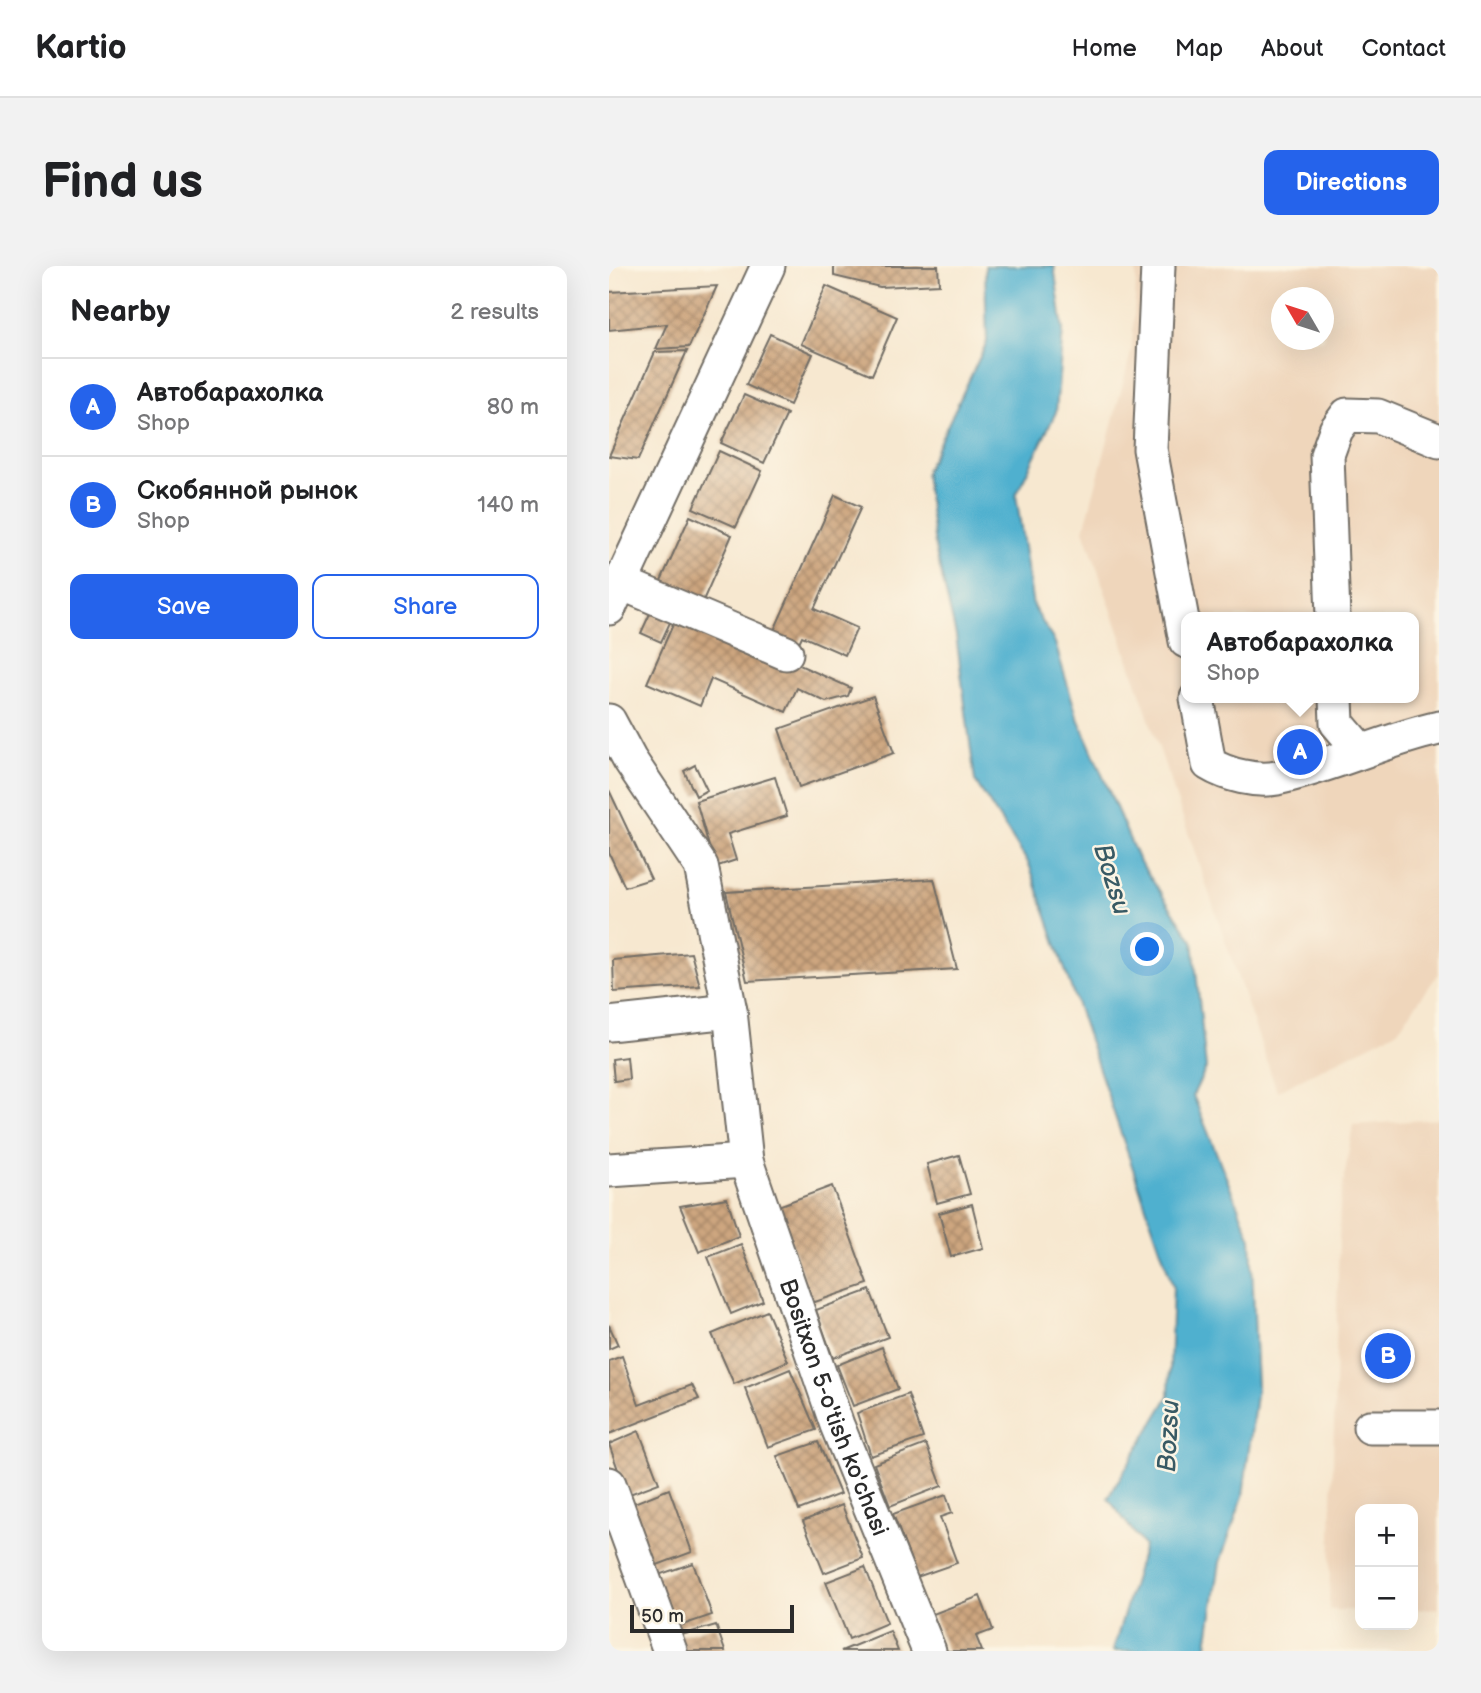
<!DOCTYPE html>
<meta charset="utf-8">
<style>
body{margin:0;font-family:"Balsamiq Sans",sans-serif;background:#f2f2f2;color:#202124}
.controls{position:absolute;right:21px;bottom:21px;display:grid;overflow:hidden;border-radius:14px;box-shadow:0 7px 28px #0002}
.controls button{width:63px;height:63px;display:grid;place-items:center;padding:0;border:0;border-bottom:2px solid #e0e0e0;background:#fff;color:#202124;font:35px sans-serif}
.compass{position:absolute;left:662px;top:21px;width:63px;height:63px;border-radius:50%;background:#fff;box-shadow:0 7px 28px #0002;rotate:309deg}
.scale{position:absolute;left:21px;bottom:18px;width:164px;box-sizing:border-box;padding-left:7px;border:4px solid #2b2b2b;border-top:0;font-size:19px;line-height:24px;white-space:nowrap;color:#2b2b2b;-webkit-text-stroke:5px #fcf5e5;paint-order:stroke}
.you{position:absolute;left:539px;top:684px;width:24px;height:24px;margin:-18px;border:5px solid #fff;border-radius:50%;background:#1a73e8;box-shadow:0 0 0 10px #1a73e833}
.badge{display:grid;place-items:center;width:46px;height:46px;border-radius:50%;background:#2563eb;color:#fff;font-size:23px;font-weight:700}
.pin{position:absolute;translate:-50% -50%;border:4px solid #fff;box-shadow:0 2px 7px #0006}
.popup{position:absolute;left:572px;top:346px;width:238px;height:91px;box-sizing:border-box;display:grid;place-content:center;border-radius:14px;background:#fff;filter:drop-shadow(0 2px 5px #0005);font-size:23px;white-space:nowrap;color:#757577}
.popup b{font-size:26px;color:#202124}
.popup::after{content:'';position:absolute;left:50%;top:100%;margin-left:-14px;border:14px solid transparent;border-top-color:#fff}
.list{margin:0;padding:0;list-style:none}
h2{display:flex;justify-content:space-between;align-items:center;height:91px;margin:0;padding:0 28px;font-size:30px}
h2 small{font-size:23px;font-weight:400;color:#757577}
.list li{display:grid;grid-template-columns:46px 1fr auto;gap:21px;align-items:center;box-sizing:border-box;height:98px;padding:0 28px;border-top:2px solid #e0e0e0}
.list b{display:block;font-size:26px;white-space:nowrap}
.list p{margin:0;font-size:23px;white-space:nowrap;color:#757577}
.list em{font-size:23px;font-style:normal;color:#757577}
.actions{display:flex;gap:14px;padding:21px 28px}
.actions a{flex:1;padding:16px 0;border:2px solid #2563eb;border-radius:14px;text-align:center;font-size:24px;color:#2563eb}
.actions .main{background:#2563eb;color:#fff}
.map{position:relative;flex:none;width:830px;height:1385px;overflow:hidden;border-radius:14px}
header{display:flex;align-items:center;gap:42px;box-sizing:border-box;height:98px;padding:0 35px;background:#fff;border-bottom:2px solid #e0e0e0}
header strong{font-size:33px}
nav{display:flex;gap:38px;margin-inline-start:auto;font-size:24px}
.intro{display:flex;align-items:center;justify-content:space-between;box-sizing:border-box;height:168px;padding:0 42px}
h1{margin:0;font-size:49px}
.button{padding:18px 32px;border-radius:14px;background:#2563eb;color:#fff;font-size:24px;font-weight:700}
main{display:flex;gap:42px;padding:0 42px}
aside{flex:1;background:#fff;border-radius:14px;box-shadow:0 7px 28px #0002}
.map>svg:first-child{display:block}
.built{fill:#efd6bb;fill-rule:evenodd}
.water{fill:#50b0cf;stroke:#3e6e7d;stroke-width:2}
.building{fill:url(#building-cross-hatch)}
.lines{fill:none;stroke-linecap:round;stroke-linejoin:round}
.minor-casing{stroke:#726d65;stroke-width:37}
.minor{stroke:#fff;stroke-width:33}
.labels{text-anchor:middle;stroke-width:5;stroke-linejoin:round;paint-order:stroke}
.street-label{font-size:24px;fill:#2b2b2b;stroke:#fcf5e5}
.water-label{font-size:26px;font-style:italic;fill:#385a64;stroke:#fcf5e5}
</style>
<header>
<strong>Kartio</strong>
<nav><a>Home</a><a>Map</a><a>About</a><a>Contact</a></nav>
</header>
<div class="intro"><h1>Find us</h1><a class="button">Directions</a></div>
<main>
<aside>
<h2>Nearby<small>2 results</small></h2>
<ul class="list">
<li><span class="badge">A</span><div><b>Автобарахолка</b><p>Shop</p></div><em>80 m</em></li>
<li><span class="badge">B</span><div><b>Скобянной рынок</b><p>Shop</p></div><em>140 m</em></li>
</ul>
<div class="actions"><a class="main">Save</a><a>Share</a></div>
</aside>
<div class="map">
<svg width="830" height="1385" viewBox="0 0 830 1385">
<defs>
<pattern id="building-cross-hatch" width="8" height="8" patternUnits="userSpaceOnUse" patternTransform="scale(1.75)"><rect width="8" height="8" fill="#cda67f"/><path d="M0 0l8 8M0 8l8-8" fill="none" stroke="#a78768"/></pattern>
</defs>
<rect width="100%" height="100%" fill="#fcf5e5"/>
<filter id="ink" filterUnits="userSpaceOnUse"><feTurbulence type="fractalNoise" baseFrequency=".0143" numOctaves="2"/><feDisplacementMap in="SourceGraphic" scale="14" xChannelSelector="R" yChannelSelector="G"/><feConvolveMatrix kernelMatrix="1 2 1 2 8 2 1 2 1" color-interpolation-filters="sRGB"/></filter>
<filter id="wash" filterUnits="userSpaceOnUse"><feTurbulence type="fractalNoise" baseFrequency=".00686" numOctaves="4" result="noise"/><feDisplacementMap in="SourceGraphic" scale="28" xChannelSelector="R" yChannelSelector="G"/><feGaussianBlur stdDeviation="1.57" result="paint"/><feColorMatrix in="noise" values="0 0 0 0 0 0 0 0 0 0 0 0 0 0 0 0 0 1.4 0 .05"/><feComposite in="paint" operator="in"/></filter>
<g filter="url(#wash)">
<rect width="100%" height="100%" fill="#f7e8d0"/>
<g class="built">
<path d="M 528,0 L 830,0 L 830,707 L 788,765 L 668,825 L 475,264 L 523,83 ZM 673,32 L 715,32 L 715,74 L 673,74 ZM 577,351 L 805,351 L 805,432 L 577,432 Z"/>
<path d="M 830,853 L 830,1343 L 804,1343 L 804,1243 L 751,1243 L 751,1344 L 720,1344 L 731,937 L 744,859 Z"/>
</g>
<path class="water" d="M 376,0 L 445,0 L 454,64 L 447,146 L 407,229 L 424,340 L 446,377 L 468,450 L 529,593 L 584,675 L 597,802 L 584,829 L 642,973 L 648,1121 L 634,1230 L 611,1296 L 597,1385 L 504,1385 L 535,1280 L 499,1232 L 560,1130 L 564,1020 L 420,598 L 366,515 L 347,369 L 327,286 L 316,207 L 378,76 Z"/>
<g id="blocks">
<g class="building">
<path d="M 225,0 L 329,0 L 330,18 L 271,21 L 225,10 Z"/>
<path d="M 108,20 L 80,81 L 47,83 L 58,58 L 0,64 L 0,26 Z"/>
<path d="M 217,20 L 288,51 L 263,109 L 192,78 Z"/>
<path d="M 161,68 L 204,88 L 181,139 L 137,119 Z"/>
<path d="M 78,85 L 29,194 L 0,190 L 46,86 Z"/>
<path d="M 135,129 L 178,148 L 155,197 L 112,177 Z"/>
<path d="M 110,185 L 153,205 L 127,261 L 84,242 Z"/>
<path d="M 226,229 L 252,241 L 205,343 L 248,362 L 236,389 L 193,370 L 188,381 L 163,369 Z"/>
<path d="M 81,250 L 123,269 L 89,346 L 46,328 Z"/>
<path d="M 44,341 L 64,350 L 52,376 L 32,367 Z"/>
<path d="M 70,345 L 242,422 L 239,430 L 217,436 L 188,422 L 177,446 L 102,413 L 91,440 L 38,417 Z"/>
<path d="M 264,430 L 285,487 L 190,521 L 170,463 Z"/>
<path d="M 86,499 L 98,524 L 87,530 L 75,505 Z"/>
<path d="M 166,511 L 178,550 L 119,568 L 127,594 L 106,601 L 87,535 Z"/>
<path d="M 0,524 L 42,613 L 16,621 L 0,587 Z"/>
<path d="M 325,613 L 348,703 L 138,715 L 117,626 Z"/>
<path d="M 82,687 L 91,720 L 5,726 L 4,694 Z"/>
<path d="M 18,791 L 20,813 L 5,815 L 3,793 Z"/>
<path d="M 350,889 L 361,928 L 328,937 L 318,898 Z"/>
<path d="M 223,920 L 259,1018 L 203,1037 L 169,940 Z"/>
<path d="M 118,932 L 130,970 L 90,986 L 71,940 Z"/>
<path d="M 363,938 L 374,982 L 342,991 L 330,947 Z"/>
<path d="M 132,978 L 154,1035 L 122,1048 L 99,991 Z"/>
<path d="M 261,1024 L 279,1071 L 224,1092 L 207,1044 Z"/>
<path d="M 158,1045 L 179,1095 L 125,1118 L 103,1068 Z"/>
<path d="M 0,1059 L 9,1079 L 0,1083 Z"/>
<path d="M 273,1081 L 289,1123 L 244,1140 L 228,1099 Z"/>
<path d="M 13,1090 L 30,1139 L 83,1119 L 90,1133 L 0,1168 L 0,1095 Z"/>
<path d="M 181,1103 L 207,1164 L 159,1181 L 136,1122 Z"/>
<path d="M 299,1128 L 314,1172 L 262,1190 L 248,1147 Z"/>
<path d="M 30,1165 L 50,1217 L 18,1229 L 0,1178 Z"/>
<path d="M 209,1176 L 231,1228 L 190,1244 L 168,1190 Z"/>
<path d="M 317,1178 L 333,1220 L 281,1240 L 265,1198 Z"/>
<path d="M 60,1223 L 83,1286 L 43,1301 L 20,1239 Z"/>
<path d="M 337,1229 L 343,1247 L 331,1251 L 348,1297 L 308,1311 L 284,1248 Z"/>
<path d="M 233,1239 L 254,1292 L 215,1307 L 194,1255 Z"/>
<path d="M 84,1297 L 103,1349 L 65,1362 L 46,1310 Z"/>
<path d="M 256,1301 L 278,1357 L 240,1373 L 217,1316 Z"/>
<path d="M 371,1330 L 384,1364 L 367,1370 L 373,1385 L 338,1385 L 324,1348 Z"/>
<path d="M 107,1359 L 116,1385 L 75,1385 L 69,1370 Z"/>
<path d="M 281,1365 L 289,1385 L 232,1385 Z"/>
</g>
</g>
</g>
<g filter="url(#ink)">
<use href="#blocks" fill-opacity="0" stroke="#726d65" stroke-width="2"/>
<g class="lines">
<g class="minor-casing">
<g id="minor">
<path d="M 549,0 L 541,183 L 577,375"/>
<path d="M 10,316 L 177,387"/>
<path d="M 0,342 L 159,0"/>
<path d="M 724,351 L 718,189 L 727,164 L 738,149 L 769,150 L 830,175"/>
<path d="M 588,432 L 600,498 C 618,509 647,516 668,512 C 723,500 775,474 830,462"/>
<path d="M 727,432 L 728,457 L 751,484"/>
<path id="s1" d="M 0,455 L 21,494 L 92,600 L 121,745 L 137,895 L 228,1159 L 320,1385"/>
<path d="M 0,758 L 121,745"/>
<path d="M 0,904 L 137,895"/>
<path d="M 761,1161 L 830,1161"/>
<path d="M 0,1218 L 61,1385"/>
</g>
</g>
<use href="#minor" class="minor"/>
</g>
</g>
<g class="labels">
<g class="street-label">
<text dy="8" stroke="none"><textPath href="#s1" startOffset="732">Bositxon 5-o'tish ko'chasi</textPath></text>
</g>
<g class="water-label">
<text transform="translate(504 613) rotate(73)" y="9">Bozsu</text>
<text transform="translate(559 1170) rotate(-87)" y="9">Bozsu</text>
</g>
</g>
</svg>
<div class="controls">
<button>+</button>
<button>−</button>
</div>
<svg class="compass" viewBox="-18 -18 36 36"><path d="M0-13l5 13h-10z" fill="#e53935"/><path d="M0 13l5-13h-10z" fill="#757577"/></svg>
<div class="scale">50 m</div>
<div class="you"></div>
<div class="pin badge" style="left:691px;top:486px">A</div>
<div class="popup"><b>Автобарахолка</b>Shop</div>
<div class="pin badge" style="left:779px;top:1090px">B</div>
</div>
</main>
